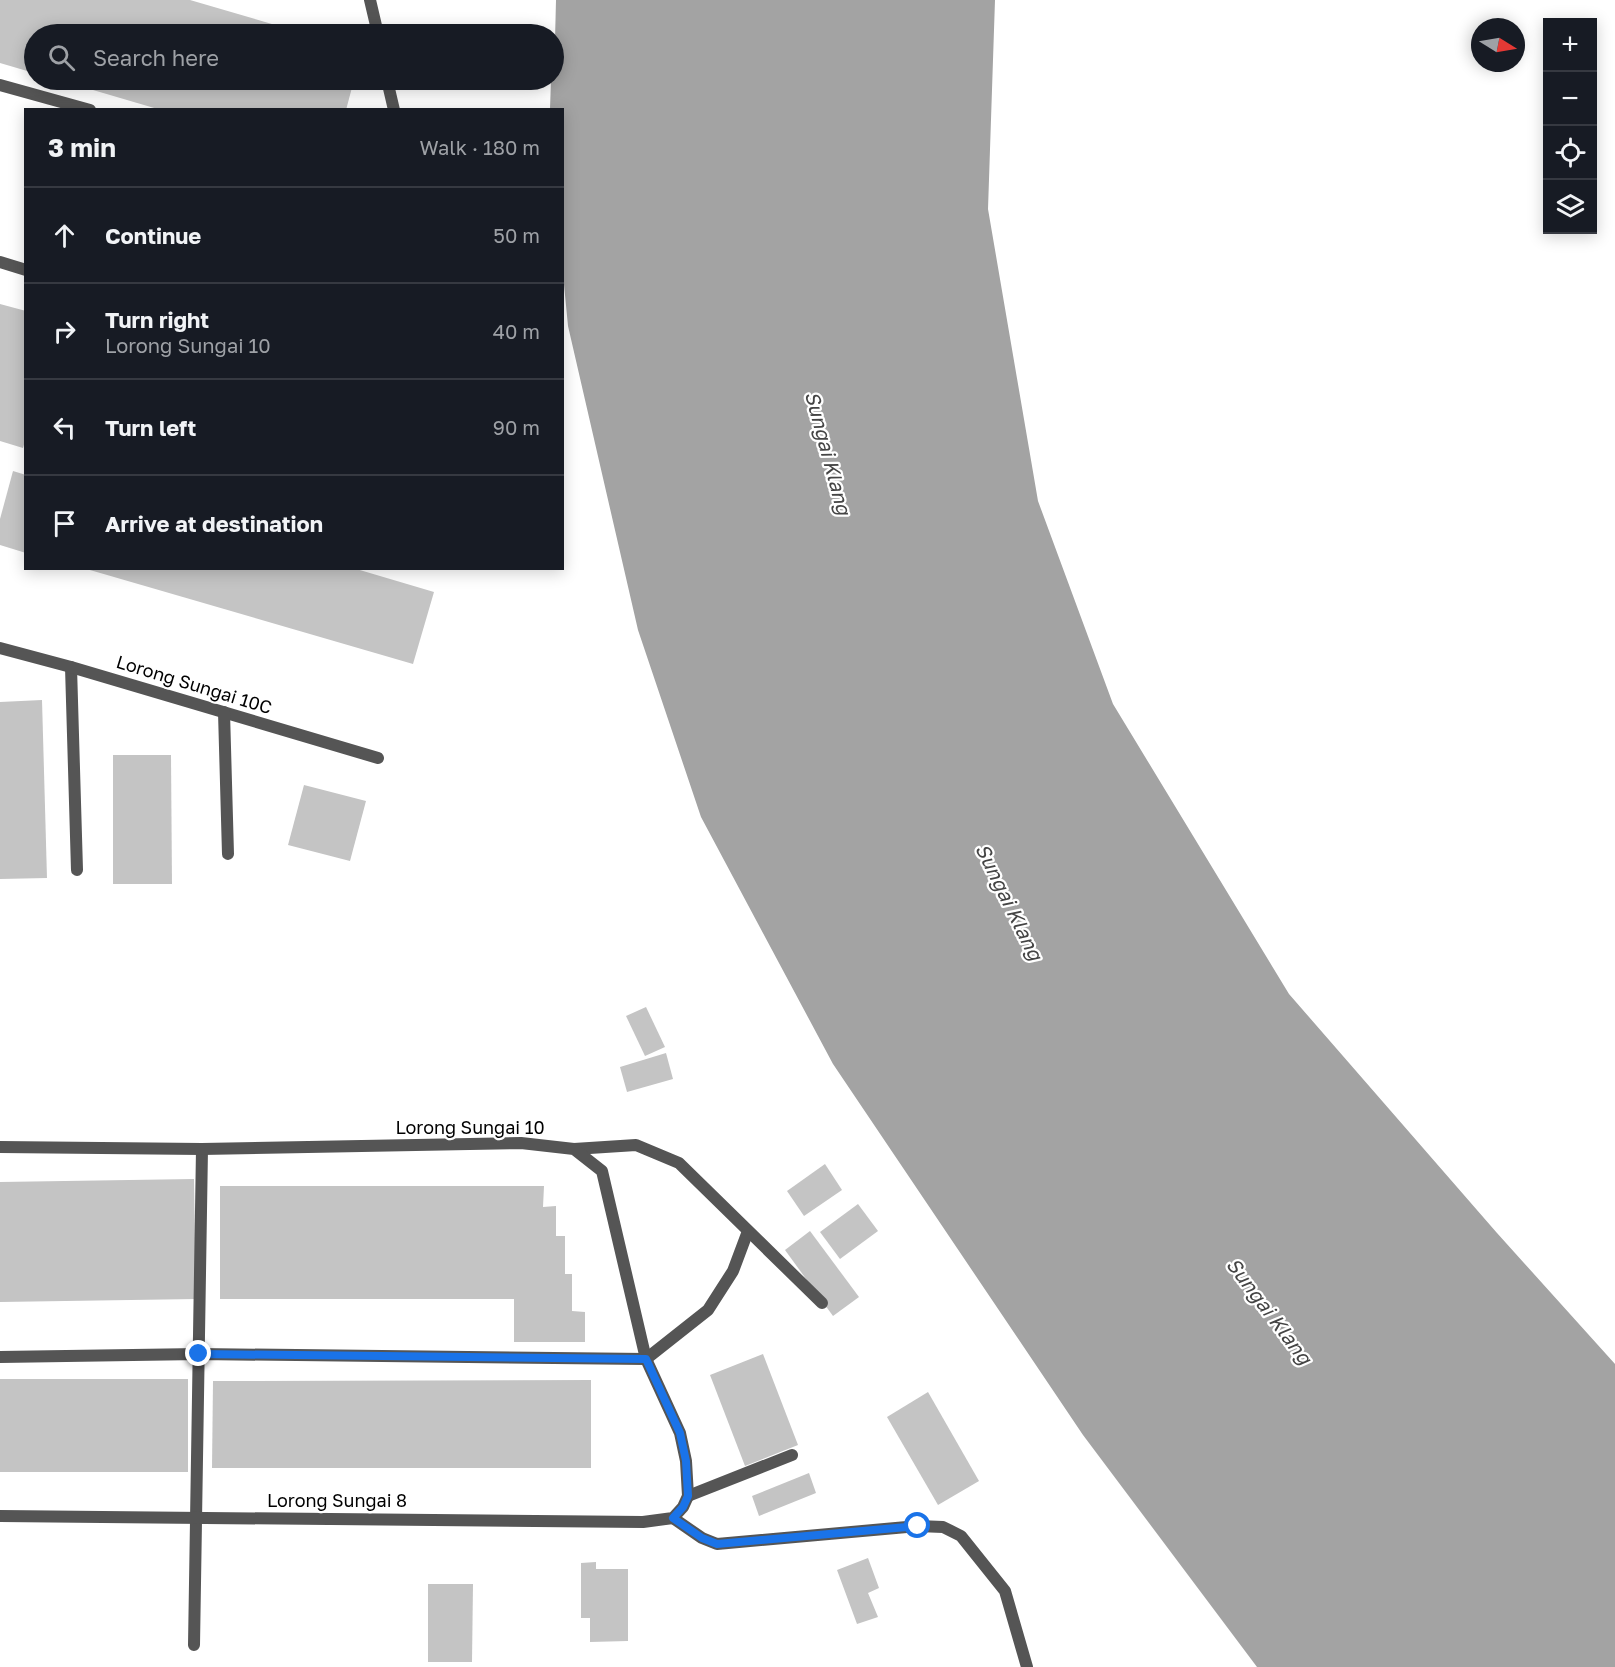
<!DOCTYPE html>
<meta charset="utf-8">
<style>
body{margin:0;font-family:"Golos Text",sans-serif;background:#20242c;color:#f1f3f6}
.controls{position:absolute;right:18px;top:18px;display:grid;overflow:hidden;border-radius:0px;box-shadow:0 3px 15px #0003}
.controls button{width:54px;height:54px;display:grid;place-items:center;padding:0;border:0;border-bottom:2px solid #363941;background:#171b24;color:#f1f3f6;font:30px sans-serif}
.compass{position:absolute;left:1471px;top:18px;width:54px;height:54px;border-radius:50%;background:#171b24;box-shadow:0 3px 15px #0003;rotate:101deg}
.stop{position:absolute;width:18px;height:18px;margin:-14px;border:4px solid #1a73e8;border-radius:50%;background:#fff}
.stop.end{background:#1a73e8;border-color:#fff;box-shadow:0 2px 6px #0008}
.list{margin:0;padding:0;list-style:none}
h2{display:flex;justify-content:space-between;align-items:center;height:78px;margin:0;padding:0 24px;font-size:26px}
h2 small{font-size:20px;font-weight:400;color:#9ea1a6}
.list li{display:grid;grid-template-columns:39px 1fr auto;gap:18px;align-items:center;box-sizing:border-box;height:96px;padding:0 24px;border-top:2px solid #363941}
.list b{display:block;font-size:22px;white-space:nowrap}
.list p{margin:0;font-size:20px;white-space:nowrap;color:#9ea1a6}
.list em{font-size:20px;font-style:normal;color:#9ea1a6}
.icon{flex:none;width:33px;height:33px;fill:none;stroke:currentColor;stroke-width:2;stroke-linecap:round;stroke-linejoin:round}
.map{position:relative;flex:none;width:1615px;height:1667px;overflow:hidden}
.search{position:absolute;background:#171b24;box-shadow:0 3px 15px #0003;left:24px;top:24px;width:540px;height:66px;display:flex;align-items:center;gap:15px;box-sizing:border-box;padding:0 21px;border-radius:33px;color:#9ea1a6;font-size:22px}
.panel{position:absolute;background:#171b24;box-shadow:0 3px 15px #0003;left:24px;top:108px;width:540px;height:462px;border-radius:0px}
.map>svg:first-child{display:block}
.water{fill:#a3a3a3}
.building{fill:#c4c4c4}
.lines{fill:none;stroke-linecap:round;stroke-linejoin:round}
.service{stroke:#555;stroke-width:12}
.minor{stroke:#555;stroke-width:12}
.route{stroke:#1a73e8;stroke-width:8}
.labels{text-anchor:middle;stroke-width:4.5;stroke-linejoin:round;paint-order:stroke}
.street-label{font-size:18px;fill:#000;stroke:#fff}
.water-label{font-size:20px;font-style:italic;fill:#444;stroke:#fff}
</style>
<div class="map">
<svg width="1615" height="1667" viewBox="0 0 1615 1667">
<rect width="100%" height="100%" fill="#fff"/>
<path class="water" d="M 556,0 L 995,0 L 988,209 L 1038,501 L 1113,704 L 1289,994 L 1497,1233 L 1615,1364 L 1615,1667 L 1257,1667 L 1083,1435 L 833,1064 L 701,817 L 638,630 L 568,326 L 562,264 L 562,110 L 550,109 L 551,80 L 554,80 Z"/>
<g class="building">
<path d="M 0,0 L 190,0 L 306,34 L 34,34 L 34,73 L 0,63 Z"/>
<path d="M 59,80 L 354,80 L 346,110 L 161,110 Z"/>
<path d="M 0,304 L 26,311 L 26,438 L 23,448 L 0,441 Z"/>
<path d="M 13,471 L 26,475 L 26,553 L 0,545 L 0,519 Z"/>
<path d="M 83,568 L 353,568 L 434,592 L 413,664 Z"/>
<path d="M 42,700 L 47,878 L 0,879 L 0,702 Z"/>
<path d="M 113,755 L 171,755 L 172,884 L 113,884 Z"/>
<path d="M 304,785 L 366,801 L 350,861 L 288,845 Z"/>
<path d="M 646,1007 L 665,1047 L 645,1056 L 626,1016 Z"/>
<path d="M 666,1053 L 673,1079 L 627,1092 L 620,1067 Z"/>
<path d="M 825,1164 L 842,1190 L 804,1216 L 787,1191 Z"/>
<path d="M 194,1179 L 196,1299 L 0,1302 L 0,1182 Z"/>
<path d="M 220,1186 L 544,1186 L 543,1207 L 556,1206 L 556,1236 L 565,1236 L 565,1274 L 572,1274 L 572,1311 L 585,1312 L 585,1342 L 514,1342 L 514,1299 L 220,1299 Z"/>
<path d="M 858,1204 L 878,1231 L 840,1259 L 820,1232 Z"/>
<path d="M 810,1231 L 859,1297 L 833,1316 L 785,1250 Z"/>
<path d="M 763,1354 L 798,1445 L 745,1466 L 710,1375 Z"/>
<rect x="0" y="1379" width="188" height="93"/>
<path d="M 591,1380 L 591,1468 L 212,1468 L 213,1381 Z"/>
<path d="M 928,1392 L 979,1481 L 938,1505 L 887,1417 Z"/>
<path d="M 809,1473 L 816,1493 L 759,1516 L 752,1496 Z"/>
<path d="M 868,1558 L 879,1588 L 868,1593 L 878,1617 L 857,1624 L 837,1570 Z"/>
<path d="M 596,1562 L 596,1569 L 628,1569 L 628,1641 L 590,1642 L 590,1618 L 581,1618 L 581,1563 Z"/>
<path d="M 428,1584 L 473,1584 L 472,1662 L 428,1662 Z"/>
</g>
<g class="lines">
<g class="service">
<path d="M 0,85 L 90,110"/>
<path d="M 71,667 L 77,870"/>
<path d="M 574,1149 L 636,1145 L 679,1163 L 822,1303"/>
<path d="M 0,1357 L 199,1354 L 646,1359"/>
<path d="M 688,1496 L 792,1455"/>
<path d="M 673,1518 L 702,1538 L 717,1544 L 918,1526 L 943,1527 L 961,1536 L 1005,1591 L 1027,1667"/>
<path d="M 194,1645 L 202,1149"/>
</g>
<g class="minor">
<path d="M 370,0 L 378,34"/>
<path d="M 387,80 L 394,110"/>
<path d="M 0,262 L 26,270"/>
<path d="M 0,648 L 71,667 L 378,758"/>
<path d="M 224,712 L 228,854"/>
<path d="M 0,1147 L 202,1149 L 521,1143 L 574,1149 L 602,1171 L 646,1359 L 680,1433 L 686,1461 L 688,1496 L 683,1507 L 673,1518 L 643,1522 L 0,1516"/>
<path d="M 646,1359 L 708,1310 L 733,1271 L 748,1231"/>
</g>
</g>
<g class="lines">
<path class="route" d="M 199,1354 L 646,1359 L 680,1433 L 686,1461 L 688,1496 L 683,1507 L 673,1518 L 702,1538 L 717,1544 L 918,1526"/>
</g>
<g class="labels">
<g class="street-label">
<text transform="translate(194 685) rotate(17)" y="6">Lorong Sungai 10C</text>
<text x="470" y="1134">Lorong Sungai 10</text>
<text x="337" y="1507">Lorong Sungai 8</text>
</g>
<g class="water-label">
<text transform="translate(828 453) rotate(75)" y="7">Sungai Klang</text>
<text transform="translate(1009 902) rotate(64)" y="7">Sungai Klang</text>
<text transform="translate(1269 1311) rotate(53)" y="7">Sungai Klang</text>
</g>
</g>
</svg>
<div class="controls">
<button>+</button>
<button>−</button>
<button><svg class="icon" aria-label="locate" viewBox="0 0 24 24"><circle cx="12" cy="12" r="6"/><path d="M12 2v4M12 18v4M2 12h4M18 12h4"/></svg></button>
<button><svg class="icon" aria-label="layers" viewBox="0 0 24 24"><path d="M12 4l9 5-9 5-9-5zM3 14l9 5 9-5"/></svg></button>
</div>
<svg class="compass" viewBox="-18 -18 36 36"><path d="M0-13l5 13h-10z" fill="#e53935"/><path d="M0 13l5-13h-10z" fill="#9ea1a6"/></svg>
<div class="stop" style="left:918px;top:1526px"></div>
<div class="stop end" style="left:199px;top:1354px"></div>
<div class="search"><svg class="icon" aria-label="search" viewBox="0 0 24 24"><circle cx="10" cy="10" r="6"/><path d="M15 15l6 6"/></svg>Search here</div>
<section class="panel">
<h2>3 min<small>Walk · 180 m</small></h2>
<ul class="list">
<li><svg class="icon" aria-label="ahead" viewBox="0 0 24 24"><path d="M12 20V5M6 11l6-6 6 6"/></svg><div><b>Continue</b></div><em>50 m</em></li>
<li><svg class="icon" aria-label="right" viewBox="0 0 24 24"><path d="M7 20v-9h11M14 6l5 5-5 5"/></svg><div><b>Turn right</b><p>Lorong Sungai 10</p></div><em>40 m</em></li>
<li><svg class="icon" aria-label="left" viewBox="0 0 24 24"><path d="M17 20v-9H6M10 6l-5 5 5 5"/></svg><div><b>Turn left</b></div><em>90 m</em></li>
<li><svg class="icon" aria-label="arrive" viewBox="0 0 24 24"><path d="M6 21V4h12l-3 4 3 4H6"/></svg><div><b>Arrive at destination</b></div></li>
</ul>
</section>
</div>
